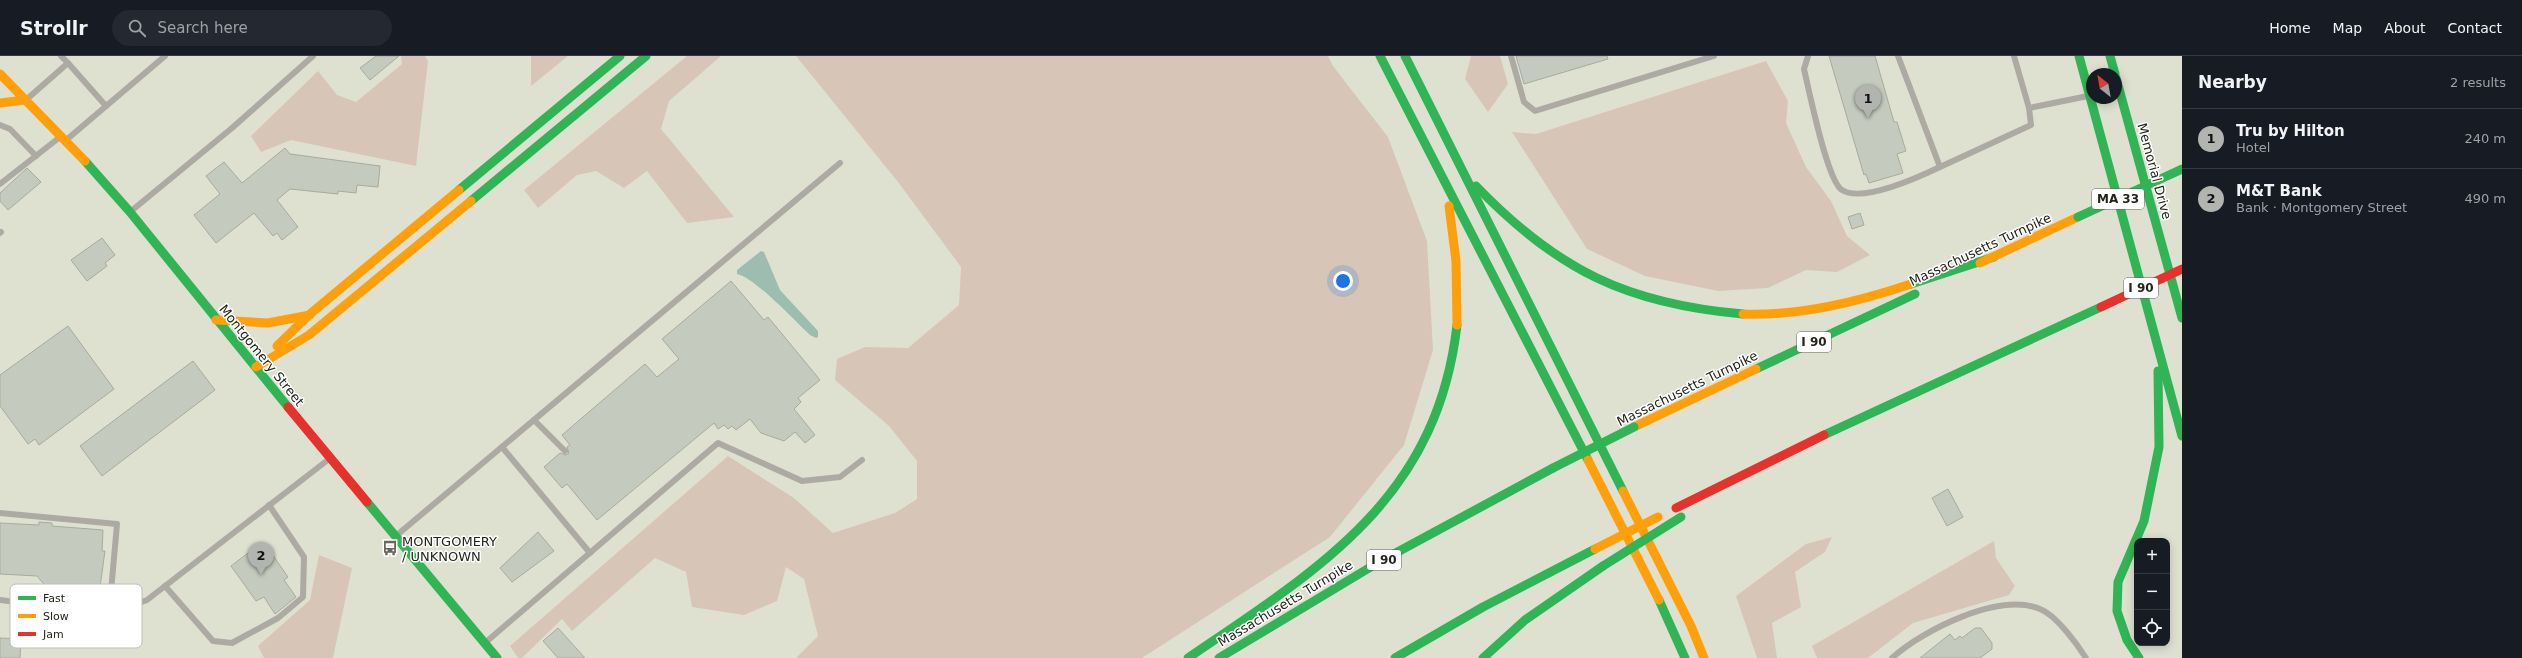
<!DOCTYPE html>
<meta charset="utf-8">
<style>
body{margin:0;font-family:"DejaVu Sans",sans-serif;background:#242831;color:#f1f3f6}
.controls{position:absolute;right:12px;bottom:12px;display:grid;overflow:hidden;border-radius:8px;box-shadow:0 2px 10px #0003}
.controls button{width:36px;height:36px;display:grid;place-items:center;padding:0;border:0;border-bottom:1px solid #363941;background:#171b24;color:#f1f3f6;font:20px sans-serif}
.compass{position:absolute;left:2086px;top:12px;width:36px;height:36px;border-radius:50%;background:#171b24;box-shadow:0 2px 10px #0003;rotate:329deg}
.you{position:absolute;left:1343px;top:225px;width:14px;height:14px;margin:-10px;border:3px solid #fff;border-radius:50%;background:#1a73e8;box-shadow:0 0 0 6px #1a73e833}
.badge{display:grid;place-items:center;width:26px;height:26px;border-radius:50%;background:#b2b4b0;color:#111;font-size:13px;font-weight:700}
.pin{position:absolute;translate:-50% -33px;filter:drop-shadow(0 1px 2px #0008)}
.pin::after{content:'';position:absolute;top:21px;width:14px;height:12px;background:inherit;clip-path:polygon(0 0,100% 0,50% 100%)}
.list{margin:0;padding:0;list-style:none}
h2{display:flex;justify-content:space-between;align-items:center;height:52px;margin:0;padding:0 16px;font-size:17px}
h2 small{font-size:13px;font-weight:400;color:#9ea1a6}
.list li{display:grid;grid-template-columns:26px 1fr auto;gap:12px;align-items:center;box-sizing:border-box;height:60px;padding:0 16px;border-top:1px solid #363941}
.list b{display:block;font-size:15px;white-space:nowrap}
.list p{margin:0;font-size:13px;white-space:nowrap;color:#9ea1a6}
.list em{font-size:13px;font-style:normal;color:#9ea1a6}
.icon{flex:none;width:22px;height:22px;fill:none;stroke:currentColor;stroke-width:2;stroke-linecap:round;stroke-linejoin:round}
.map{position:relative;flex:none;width:2182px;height:602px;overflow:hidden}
header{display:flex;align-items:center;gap:24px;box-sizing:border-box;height:56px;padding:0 20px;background:#171b24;border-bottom:1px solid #363941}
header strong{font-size:19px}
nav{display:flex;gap:22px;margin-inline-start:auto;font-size:14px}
.search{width:280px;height:36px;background:#242831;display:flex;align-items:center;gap:10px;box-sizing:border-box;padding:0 14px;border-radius:22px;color:#9ea1a6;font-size:15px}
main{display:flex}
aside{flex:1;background:#171b24}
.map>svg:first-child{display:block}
.green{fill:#d7c6b8}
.water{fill:#9cbdb0}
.building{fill:#c4cabd;stroke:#a6ab9f}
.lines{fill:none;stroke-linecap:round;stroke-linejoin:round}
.lane{stroke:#adaaa4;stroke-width:6}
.fast{stroke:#30b455;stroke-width:9}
.slow{stroke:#ff9f0a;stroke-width:9}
.jam{stroke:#e5322d;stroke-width:9}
.fast-bridge{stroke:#30b455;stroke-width:9}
.slow-bridge{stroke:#ff9f0a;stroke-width:9}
.jam-bridge{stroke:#e5322d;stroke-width:9}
.labels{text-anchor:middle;stroke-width:3;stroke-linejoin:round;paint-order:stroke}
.shield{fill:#fff;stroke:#66675f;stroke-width:1}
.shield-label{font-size:12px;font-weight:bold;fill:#25261b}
.street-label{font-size:13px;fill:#25261b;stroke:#fff}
.poi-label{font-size:13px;fill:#25261b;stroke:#fff;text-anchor:start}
.key{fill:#fff;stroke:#bebebb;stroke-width:1}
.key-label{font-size:11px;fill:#25261b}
</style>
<header>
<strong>Strollr</strong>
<div class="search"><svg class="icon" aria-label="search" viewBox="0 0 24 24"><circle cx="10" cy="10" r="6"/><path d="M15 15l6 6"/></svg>Search here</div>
<nav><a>Home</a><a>Map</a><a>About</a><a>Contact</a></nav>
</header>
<main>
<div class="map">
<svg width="2182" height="602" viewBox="0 0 2182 602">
<rect width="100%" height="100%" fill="#dfe1d0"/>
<g class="green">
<path d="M 401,0 L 425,0 L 428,5 L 416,110 L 291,84 L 261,96 L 251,80 L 318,15 L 337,39 L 356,46 L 402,8 Z"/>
<path d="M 531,0 L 568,0 L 531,30 Z"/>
<path d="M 687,0 L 721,0 L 669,45 L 661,73 L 734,161 L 687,167 L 647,115 L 624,132 L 596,115 L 577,119 L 538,152 L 524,134 Z"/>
<path d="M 796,0 L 1328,0 L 1333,10 L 1388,81 L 1427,185 L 1433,294 L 1404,389 L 1330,481 L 1142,602 L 796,602 L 818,580 L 804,523 L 786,511 L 777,545 L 744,559 L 692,551 L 686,516 L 655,502 L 572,575 L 562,563 L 522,602 L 518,602 L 510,590 L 728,400 L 794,442 L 833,477 L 895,457 L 917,443 L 917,405 L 889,370 L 835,324 L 837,303 L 865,291 L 908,292 L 959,249 L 961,211 L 898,126 Z"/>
<path d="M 1471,0 L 1500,0 L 1508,28 L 1488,56 L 1465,23 Z"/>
<path d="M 1766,5 L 1788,45 L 1786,67 L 1806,111 L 1831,145 L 1847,180 L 1870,199 L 1837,216 L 1806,214 L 1768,232 L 1718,235 L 1645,220 L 1587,193 L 1512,76 L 1536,78 Z"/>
<path d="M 1832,481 L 1825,496 L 1795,516 L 1801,551 L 1772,567 L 1777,602 L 1757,602 L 1736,540 L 1806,488 Z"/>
<path d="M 1994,485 L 1996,502 L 2015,530 L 2009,539 L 1913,567 L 1868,602 L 1817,602 L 1812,590 Z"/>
<path d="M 319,499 L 352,512 L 333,602 L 264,602 L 258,590 L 310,544 Z"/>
</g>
<path class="water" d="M 761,195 L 764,196 L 780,234 L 818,275 L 818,281 L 816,282 L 810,279 C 795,265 754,221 737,218 L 737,214 Z"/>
<g class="building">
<path d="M 376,0 L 399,0 L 370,24 L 360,12 Z"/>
<path d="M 1516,0 L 1607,0 L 1608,3 L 1524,28 Z"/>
<path d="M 1829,0 L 1875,0 L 1894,66 L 1897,66 L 1906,95 L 1897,98 L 1903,117 L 1869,127 L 1866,118 L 1864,119 Z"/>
<path d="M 285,92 L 290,98 L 380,110 L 378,131 L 357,129 L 356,137 L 338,135 L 338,138 L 290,133 L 277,144 L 298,171 L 282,184 L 277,177 L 273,180 L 254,157 L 216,187 L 194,159 L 220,138 L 206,120 L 224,106 L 242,127 Z"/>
<path d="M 27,112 L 41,126 L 8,154 L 0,145 L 0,137 Z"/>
<path d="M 1860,157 L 1864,169 L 1852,173 L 1848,161 Z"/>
<path d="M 102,182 L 115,199 L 105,207 L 107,210 L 87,225 L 71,204 Z"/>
<path d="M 731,225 L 764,264 L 768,261 L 820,324 L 798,342 L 801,346 L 794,353 L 815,379 L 805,387 L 795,376 L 784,385 L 761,377 L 750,363 L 736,374 L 732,370 L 728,373 L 724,369 L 718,373 L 714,367 L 597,464 L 567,428 L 562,432 L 544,411 L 560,397 L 566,399 L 569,397 L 567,391 L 570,389 L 562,379 L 645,308 L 657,321 L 679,303 L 662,283 Z"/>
<path d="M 68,270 L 114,333 L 39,389 L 35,383 L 28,388 L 0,350 L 0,319 Z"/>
<path d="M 193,305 L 215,334 L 102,420 L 80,390 Z"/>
<path d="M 1948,433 L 1963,461 L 1947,470 L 1932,442 Z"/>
<path d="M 39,466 L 52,467 L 52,470 L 103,474 L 102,495 L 105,495 L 99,538 L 50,535 L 37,520 L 0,518 L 0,467 L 39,469 Z"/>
<path d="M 538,476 L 554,495 L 512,526 L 500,512 Z"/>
<path d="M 265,488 L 288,521 L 284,524 L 296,541 L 275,558 L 264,541 L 256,545 L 231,510 L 256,491 L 258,493 Z"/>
<path d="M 558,572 L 585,602 L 558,602 L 543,585 Z"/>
<path d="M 1975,572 L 1981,572 L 1992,587 L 1992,593 L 1980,602 L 1920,602 L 1950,578 L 1955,584 L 1960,580 L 1962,582 Z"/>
<path d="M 0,582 L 21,583 L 20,602 L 0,602 Z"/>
</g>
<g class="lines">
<g class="lane">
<path d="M 1511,0 L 1524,46 L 1535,55 L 1714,0"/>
<path d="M 1808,0 L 1804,13 C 1809,34 1827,125 1842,134 C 1863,147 1919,121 1940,111"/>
<path d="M 1898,0 L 1940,111 L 2031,69 L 2029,52"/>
<path d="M 2014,0 L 2029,52 L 2088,40"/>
<path d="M 68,7 L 106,50"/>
<path d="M 27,43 L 68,7 L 61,0"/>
<path d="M 0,69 L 10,73 L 36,100"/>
<path d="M 65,85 L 165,0"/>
<path d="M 0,128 L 60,81"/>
<path d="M 130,156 L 232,72 L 313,0"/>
<path d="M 0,177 L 1,176"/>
<path d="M 534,364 L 565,395"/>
<path d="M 502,391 L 590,497"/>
<path d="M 0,457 L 117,468 L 109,558 L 0,544"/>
<path d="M 397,479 L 840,107"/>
<path d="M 165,530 L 213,585 L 232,587 L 278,562 L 303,541 L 304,501 L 269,449"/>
<path d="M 109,558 L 147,544 L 329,403"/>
<path d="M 486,586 L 718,387 L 802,425 L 840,421 L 862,404"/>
<path d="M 1892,602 C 1923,574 1999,536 2040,553 C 2056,559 2077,588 2086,602"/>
</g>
<g class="fast">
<path d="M 1380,0 L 1588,404"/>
<path d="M 1405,0 L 1623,435"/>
<path d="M 2079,0 L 2182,380"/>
<path d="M 2110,0 L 2115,18"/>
<path d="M 2116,22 L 2182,262"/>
<path d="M 85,105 L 130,156 L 288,351"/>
<path d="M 1476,130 C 1557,214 1627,248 1743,258"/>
<path d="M 459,134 L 620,0"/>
<path d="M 471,145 L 646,0"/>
<path d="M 1911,228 L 1994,201"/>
<path d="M 1756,313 L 1915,238"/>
<path d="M 1824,379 L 2101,251"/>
<path d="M 367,446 L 497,602"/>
<path d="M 1659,544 L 1685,602"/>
<path d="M 1188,602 C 1320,512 1437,443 1457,269"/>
<path d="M 1219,602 L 1379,506 L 1553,412"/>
<path d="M 1395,602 L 1483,551 L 1595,493"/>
<path d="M 1483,602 L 1525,564 L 1603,510"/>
<path d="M 2139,602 L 2127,584 L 2117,555 L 2118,526 L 2144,465 L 2159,391 L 2158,315"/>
</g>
<g class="slow">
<path d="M 0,18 L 85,105"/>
<path d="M 0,47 L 25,44"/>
<path d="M 1449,150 L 1456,205 L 1457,269"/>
<path d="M 1980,207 L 2078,161"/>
<path d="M 1743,258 C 1801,260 1857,246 1911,228"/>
<path d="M 216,264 L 268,267 L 310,259"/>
<path d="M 277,290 L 310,258 L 459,134"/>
<path d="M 256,311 L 309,279 L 471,145"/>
<path d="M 1634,371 L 1756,313"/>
<path d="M 1588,404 L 1659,544"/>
<path d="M 1623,435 L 1691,570 L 1704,602"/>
</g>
<g class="jam">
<path d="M 288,351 L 367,446"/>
<path d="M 1676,452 L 1824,379"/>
</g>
<g class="fast-bridge">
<path d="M 2078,161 L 2182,113"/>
<path d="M 1553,412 L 1634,371"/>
<path d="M 1603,510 L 1681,461"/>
</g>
<path class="slow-bridge" d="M 1595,493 L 1658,461"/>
<path class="jam-bridge" d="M 2101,251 L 2182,213"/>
</g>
<defs>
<g id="bus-bare" transform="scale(1.2)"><path d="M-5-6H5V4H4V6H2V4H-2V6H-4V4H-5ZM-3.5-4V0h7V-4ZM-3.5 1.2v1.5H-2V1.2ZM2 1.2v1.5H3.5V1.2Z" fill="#66675a" stroke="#fff" stroke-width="2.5" paint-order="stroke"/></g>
</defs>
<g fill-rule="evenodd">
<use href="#bus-bare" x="390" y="492"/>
</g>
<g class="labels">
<g class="shield">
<rect x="2092" y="133" width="52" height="20" rx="3"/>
<rect x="2124" y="222" width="34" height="20" rx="3"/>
<rect x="1797" y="276" width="34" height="20" rx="3"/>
<rect x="1367" y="494" width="34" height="20" rx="3"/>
</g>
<g class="shield-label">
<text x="2118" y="147">MA 33</text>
<text x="2141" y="236">I 90</text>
<text x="1814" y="290">I 90</text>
<text x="1384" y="508">I 90</text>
</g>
<g class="street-label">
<text transform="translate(2155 115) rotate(75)" y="5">Memorial Drive</text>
<text transform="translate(1980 193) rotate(-25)" y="5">Massachusetts Turnpike</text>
<text transform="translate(262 299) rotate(51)" y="5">Montgomery Street</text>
<text transform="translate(1687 332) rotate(-26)" y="5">Massachusetts Turnpike</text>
<text transform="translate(1285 547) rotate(-31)" y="5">Massachusetts Turnpike</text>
</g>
<g class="poi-label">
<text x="402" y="490">MONTGOMERY<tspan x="402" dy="15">/ UNKNOWN</tspan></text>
</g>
</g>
<rect x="10" y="528" width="132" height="64" rx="6" class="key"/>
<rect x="18" y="540" width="18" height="4" fill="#30b455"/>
<rect x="18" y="558" width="18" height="4" fill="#ff9f0a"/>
<rect x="18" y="576" width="18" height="4" fill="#e5322d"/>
<g class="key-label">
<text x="43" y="546">Fast</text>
<text x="43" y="564">Slow</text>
<text x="43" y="582">Jam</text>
</g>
</svg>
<div class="controls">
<button>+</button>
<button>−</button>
<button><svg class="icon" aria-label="locate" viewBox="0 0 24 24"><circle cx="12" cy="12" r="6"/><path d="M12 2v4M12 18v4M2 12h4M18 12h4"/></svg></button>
</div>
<svg class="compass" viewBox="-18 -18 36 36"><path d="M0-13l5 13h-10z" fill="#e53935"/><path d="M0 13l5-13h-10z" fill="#9ea1a6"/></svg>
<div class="you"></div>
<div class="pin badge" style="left:1868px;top:62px">1</div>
<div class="pin badge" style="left:261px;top:519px">2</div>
</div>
<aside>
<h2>Nearby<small>2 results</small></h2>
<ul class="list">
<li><span class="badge">1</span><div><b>Tru by Hilton</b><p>Hotel</p></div><em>240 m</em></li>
<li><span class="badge">2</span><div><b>M&amp;T Bank</b><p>Bank · Montgomery Street</p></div><em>490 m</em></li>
</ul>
</aside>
</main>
